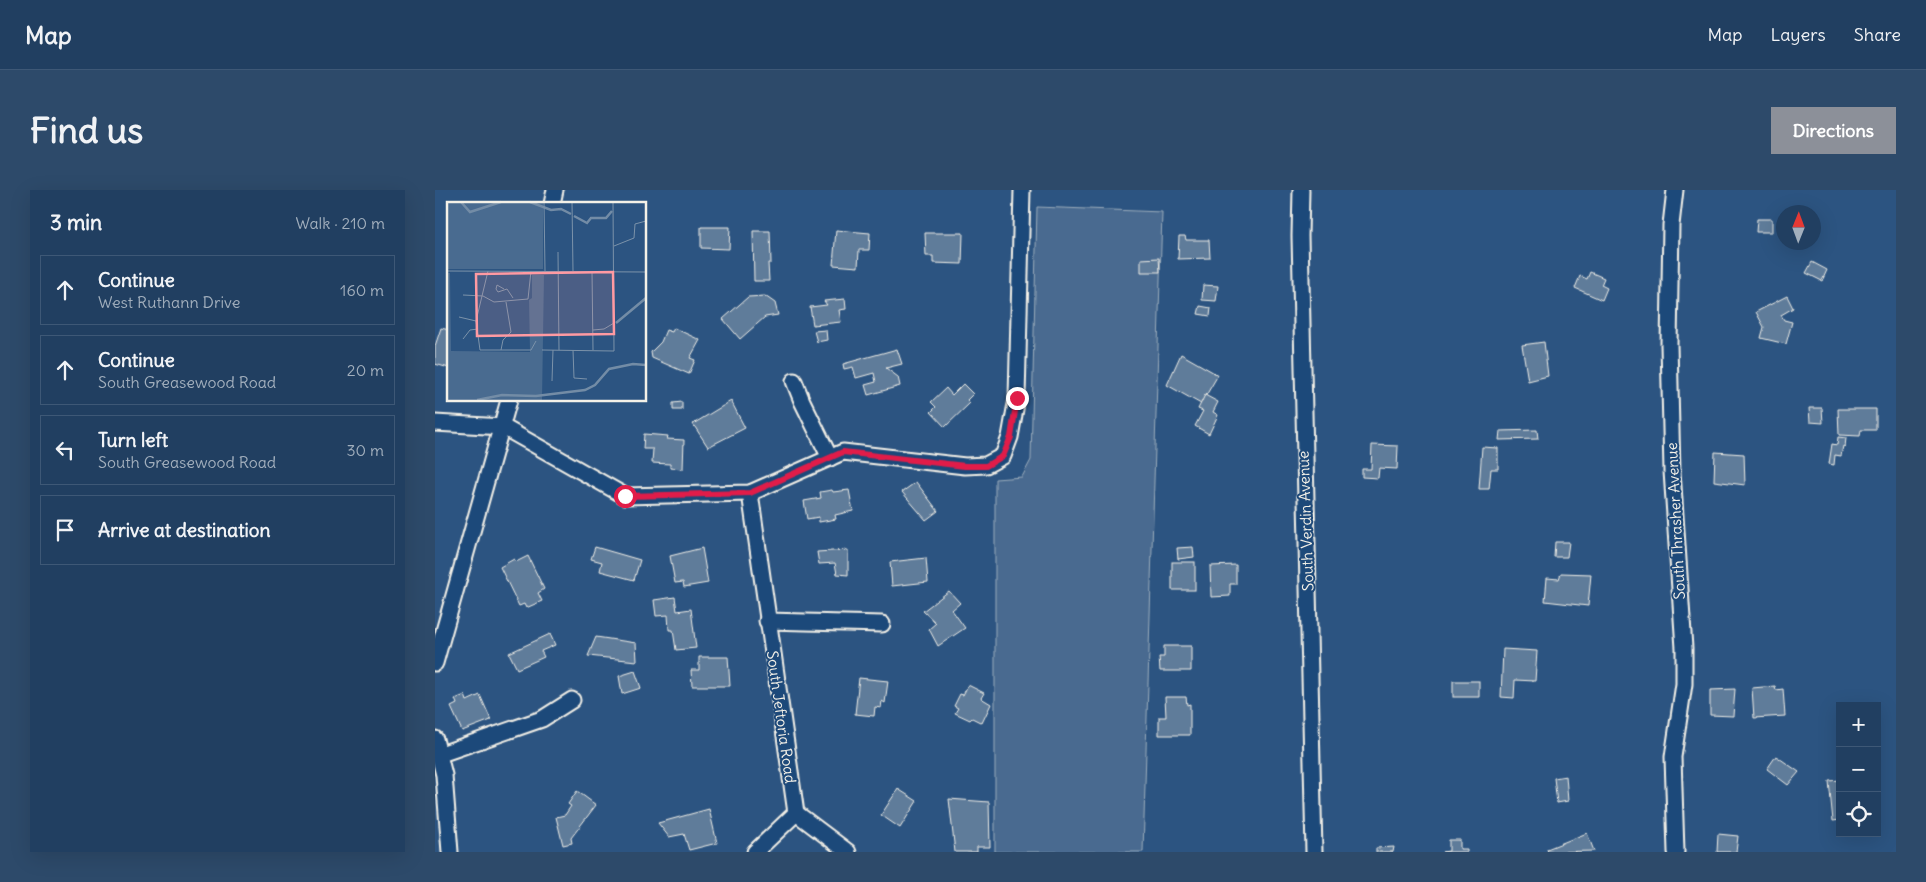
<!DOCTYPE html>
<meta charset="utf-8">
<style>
body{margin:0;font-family:Delius,sans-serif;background:#2d4a6a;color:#f1f3f6}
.controls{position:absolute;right:15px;bottom:15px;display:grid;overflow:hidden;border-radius:0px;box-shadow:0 5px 20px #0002}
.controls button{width:45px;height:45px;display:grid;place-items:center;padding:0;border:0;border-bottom:1px solid #3e5876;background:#213f61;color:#f1f3f6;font:25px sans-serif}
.compass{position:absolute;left:1341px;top:15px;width:45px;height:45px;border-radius:50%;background:#213f61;box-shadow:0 5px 20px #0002;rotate:1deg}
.stop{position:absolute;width:15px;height:15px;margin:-11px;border:4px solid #e11d48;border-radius:50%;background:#fff}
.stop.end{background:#e11d48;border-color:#fff;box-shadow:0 1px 5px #0008}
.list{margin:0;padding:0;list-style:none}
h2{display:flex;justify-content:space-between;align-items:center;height:65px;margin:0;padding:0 20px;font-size:21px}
h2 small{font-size:16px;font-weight:400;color:#a2afbd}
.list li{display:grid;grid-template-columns:32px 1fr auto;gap:15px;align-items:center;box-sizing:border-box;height:70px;margin:0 10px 10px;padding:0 10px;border:1px solid #3e5876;border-radius:0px}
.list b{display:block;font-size:19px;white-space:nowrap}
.list p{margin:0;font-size:16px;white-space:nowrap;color:#a2afbd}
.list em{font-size:16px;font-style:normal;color:#a2afbd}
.icon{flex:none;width:28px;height:28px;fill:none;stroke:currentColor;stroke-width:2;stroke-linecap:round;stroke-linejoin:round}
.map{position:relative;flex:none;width:1461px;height:662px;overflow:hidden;border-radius:0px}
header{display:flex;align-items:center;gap:30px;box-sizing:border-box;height:70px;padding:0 25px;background:#213f61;border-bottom:1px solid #3e5876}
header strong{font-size:24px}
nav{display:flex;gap:28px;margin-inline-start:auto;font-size:18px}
.intro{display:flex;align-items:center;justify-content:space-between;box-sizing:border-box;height:120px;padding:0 30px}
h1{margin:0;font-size:35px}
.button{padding:12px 22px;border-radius:0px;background:#8c9099;color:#fff;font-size:18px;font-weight:700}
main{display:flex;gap:30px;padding:0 30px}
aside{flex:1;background:#213f61;border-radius:0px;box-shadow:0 5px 20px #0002}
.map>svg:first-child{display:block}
.green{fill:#496b90;stroke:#9eaebc}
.building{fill:#5e7b9a;stroke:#f4f1e8}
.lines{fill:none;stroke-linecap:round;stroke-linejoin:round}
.minor-casing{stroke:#f4f1e8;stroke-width:19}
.minor{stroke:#1f4a7a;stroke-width:15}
.route{stroke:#e11d48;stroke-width:6}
.labels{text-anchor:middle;stroke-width:4;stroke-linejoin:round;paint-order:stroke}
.street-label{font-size:15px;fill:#f4f1e8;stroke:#1f4a7a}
.inset-river{fill:none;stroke:#738ca6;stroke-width:2.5}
.inset-road{fill:none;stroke:#7c93aa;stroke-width:1}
.view{fill:#ff9aa2;fill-opacity:0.15;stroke:#ff9aa2;stroke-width:2.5}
.inset-edge{fill:none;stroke:#f4f1e8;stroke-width:2.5}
</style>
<header>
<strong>Map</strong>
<nav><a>Map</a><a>Layers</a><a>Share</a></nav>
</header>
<div class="intro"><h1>Find us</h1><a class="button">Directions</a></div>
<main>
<aside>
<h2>3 min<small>Walk · 210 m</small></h2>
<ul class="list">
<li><svg class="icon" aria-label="ahead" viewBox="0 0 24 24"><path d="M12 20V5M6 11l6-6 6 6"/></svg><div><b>Continue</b><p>West Ruthann Drive</p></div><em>160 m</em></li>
<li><svg class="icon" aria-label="ahead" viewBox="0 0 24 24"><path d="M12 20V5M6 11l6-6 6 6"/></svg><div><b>Continue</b><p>South Greasewood Road</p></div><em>20 m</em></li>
<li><svg class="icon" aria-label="left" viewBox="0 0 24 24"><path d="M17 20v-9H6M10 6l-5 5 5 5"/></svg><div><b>Turn left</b><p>South Greasewood Road</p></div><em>30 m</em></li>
<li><svg class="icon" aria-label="arrive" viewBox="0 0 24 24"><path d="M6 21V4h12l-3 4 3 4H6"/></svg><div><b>Arrive at destination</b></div></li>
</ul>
</aside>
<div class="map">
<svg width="1461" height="662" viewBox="0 0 1461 662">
<rect width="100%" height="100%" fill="#2c5481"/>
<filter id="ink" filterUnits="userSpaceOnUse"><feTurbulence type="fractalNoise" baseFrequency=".02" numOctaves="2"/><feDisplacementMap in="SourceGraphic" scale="10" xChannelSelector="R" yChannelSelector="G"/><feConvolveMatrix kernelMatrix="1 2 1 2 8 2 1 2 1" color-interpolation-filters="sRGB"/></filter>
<g filter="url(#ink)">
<path class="green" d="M 602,17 L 727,22 L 708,662 L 560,662 L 560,289 L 587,287 L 596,270 Z"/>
<g class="building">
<path d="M 1322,29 L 1337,29 L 1337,42 L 1321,42 Z"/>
<path d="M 266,37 L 295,37 L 294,59 L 266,58 Z"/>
<path d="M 401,40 L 435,43 L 434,60 L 424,60 L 423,77 L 398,75 Z"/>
<path d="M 318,41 L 335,41 L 336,73 L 333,73 L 334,91 L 319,91 Z"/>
<path d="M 490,43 L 528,43 L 527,74 L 498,73 L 498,66 L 491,66 Z"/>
<path d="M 744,46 L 750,46 L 751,50 L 774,50 L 775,68 L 743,69 Z"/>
<path d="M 724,68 L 725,82 L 706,82 L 706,69 Z"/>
<path d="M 1377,72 L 1392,80 L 1387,91 L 1371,83 Z"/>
<path d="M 1155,82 L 1169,88 L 1166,95 L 1172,98 L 1167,110 L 1140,98 L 1145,86 L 1152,89 Z"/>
<path d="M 768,95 L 783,96 L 781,111 L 767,110 Z"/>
<path d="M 330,106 L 340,113 L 343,125 L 330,127 L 305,149 L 288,129 L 313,107 Z"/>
<path d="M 1352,106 L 1358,118 L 1346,125 L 1349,130 L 1357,132 L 1351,154 L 1326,148 L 1329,137 L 1321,122 Z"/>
<path d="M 410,109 L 411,119 L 404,120 L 406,132 L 378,135 L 375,117 L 392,115 L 389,111 Z"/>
<path d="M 765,116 L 776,118 L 775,126 L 763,124 Z"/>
<path d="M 6,138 L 14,140 L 14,178 L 0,174 L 0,156 Z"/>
<path d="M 239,138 L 265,150 L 255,168 L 260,170 L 254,184 L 217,168 L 216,162 L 226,152 L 231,140 L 237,142 Z"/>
<path d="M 391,140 L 392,150 L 382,152 L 379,141 Z"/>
<path d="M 1109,152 L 1113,186 L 1093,191 L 1087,155 Z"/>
<path d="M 462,159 L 467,174 L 451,178 L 463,187 L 465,196 L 433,205 L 430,195 L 441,192 L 439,183 L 421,188 L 418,177 L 409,179 L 408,174 Z"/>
<path d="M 746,164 L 783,185 L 766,214 L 732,195 Z"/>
<path d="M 528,194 L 538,204 L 532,210 L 535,213 L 510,237 L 496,222 L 501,217 L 496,212 L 511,198 L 517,205 Z"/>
<path d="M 770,205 L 783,212 L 778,222 L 783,225 L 774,244 L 760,236 L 768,221 L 763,219 Z"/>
<path d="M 296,211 L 310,238 L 273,257 L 258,234 Z"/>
<path d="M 247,212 L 247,220 L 238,220 L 238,213 Z"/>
<path d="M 1374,218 L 1387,218 L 1388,233 L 1375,232 Z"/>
<path d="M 1403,219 L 1441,219 L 1441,240 L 1426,240 L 1425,246 L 1404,245 Z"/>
<path d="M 1102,240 L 1103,249 L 1064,250 L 1065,241 Z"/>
<path d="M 209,244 L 233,246 L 232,249 L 249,250 L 248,279 L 235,278 L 235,274 L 217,273 L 218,259 L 208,259 Z"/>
<path d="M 1403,247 L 1411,248 L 1410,257 L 1408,256 L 1406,266 L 1400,265 L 1399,275 L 1394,274 L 1397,254 L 1402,255 Z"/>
<path d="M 937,255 L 963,256 L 962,279 L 944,278 L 943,288 L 927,287 L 927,279 L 936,279 Z"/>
<path d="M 1047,257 L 1063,258 L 1063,279 L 1056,279 L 1054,299 L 1044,299 Z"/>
<path d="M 1280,262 L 1309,264 L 1310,295 L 1279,291 Z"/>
<path d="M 481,292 L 503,321 L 491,330 L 467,302 Z"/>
<path d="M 397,300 L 398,302 L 414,300 L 418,321 L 400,325 L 401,329 L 384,332 L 384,327 L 372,329 L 369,311 L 386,308 L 385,302 Z"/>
<path d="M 1120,352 L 1134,352 L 1132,367 L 1119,367 Z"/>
<path d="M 160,357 L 205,370 L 199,390 L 165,381 L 167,372 L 156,369 Z"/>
<path d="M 758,357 L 759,367 L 743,369 L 742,358 Z"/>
<path d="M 267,358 L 273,393 L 249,397 L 248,392 L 240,393 L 235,366 Z"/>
<path d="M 413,360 L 413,385 L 402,384 L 400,373 L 384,374 L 382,362 Z"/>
<path d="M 93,366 L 109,399 L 103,403 L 107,411 L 91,418 L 89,414 L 84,416 L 65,377 L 79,369 L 81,372 Z"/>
<path d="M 491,368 L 493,392 L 457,396 L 455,372 Z"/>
<rect x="737" y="372" width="23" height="28"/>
<path d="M 801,375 L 801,394 L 795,394 L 795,406 L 776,407 L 775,376 Z"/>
<path d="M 1126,383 L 1156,384 L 1153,416 L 1110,411 L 1112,388 L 1124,389 Z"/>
<path d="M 514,401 L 525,413 L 517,420 L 530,438 L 503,456 L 494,439 L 501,433 L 488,421 Z"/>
<path d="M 240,407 L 242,421 L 256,419 L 261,458 L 241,460 L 238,440 L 234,440 L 233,425 L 221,426 L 219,410 Z"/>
<path d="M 115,444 L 120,455 L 106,461 L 109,467 L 82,479 L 74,463 Z"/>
<path d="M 161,447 L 201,453 L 202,471 L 153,466 Z"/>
<path d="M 729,456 L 756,456 L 756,481 L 725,481 L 724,467 L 729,467 Z"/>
<path d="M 1068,459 L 1102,461 L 1100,491 L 1080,490 L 1079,508 L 1066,507 Z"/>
<path d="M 264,467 L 293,467 L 295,496 L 257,496 L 256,480 L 264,480 Z"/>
<path d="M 200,481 L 206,498 L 187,504 L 184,486 Z"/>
<path d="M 424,488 L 453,491 L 450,513 L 447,511 L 446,518 L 440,517 L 439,526 L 420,524 Z"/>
<rect x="1018" y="491" width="26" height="16"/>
<path d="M 533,495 L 549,503 L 546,508 L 556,514 L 547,533 L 537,528 L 535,530 L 520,523 L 523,518 L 519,516 L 525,504 L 528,505 Z"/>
<path d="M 1340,496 L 1341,500 L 1348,499 L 1350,526 L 1319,528 L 1317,498 Z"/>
<path d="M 1300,499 L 1298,526 L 1275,525 L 1275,500 Z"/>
<path d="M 30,505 L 32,511 L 45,505 L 56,530 L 27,541 L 16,517 L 22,514 L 20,509 Z"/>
<path d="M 730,507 L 751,507 L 752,515 L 755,514 L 755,545 L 724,545 L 724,527 L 731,527 Z"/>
<path d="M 1341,566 L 1364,582 L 1353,595 L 1332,579 Z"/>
<path d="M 1131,586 L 1133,611 L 1122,613 L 1119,588 Z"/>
<path d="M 1405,590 L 1405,630 L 1398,631 L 1394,591 Z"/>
<path d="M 463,599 L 482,611 L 465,638 L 446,625 Z"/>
<path d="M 142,601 L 161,615 L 136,648 L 137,653 L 128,655 L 121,627 L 130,625 L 136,616 L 133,614 Z"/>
<path d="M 514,609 L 554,612 L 555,657 L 542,657 L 542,662 L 520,662 Z"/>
<path d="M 274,619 L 282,653 L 254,660 L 249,644 L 234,647 L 223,633 Z"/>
<path d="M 1152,643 L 1159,661 L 1113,662 L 1112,659 Z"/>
<path d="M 1283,644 L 1303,646 L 1301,662 L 1282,662 Z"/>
<path d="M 1014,650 L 1025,650 L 1025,659 L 1032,659 L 1032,662 L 1007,662 L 1014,661 Z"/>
<path d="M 959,657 L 958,662 L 941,662 L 941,658 Z"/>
</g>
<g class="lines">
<g class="minor-casing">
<g id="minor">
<path d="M 866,0 L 865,46 L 879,662"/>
<path d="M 1240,0 L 1236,35 L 1234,154 L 1237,281 L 1249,458 L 1249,494 L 1238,567 L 1241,662"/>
<path d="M 117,14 L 120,0"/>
<path d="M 359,191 L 367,211 L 395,268"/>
<path d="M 0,233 L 68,237 L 190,306 L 315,303 L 408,262 L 530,276 L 551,275 L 568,266 L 575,247 L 582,208 L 587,0"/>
<path d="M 315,303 L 361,623 L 320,662"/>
<path d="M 332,431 L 447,434"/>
<path d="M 0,473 L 74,210"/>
<path d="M 0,549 L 9,585 L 15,662"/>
<path d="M 3,565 L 107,529 L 137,510"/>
<path d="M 361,623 L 413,662"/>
</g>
</g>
<use href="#minor" class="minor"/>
</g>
</g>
<g class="lines" filter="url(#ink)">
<path class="route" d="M 190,306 L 315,303 L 408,262 L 530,276 L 551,276 L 568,266 L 576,247 L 582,208"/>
</g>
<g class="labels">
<g class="street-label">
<text transform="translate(871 331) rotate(-92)" y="5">South Verdin Avenue</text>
<text transform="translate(1241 331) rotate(-93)" y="5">South Thrasher Avenue</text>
<text transform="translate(346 527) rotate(82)" y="5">South Jeftoria Road</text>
</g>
</g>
<g transform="translate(12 12)">
<rect width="199" height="199" fill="#2c5481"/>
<path d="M 0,0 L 96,0 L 96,67 L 0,67 ZM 0,71 L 3,71 L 4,149 L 83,150 L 82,98 L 85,96 L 85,73 L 97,73 L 95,198 L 0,198 Z" fill="#496b90"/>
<path class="inset-river" d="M 14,0 L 23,10 L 54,0M 83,0 L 104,8 L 114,7 L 124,12M 127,14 L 140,21 L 144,16 L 159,16 L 165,9M 169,121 L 199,96M 30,198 L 55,193 L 89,194 L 138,188 L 148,183 L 162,167 L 186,162 L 199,163"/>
<path class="inset-road" d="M 97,0 L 98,69M 125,0 L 126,69M 167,44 L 187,36 L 188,22 L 199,19M 111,50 L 112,148M 0,69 L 199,70M 41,69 L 29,119 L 33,148 L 84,148 L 89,139M 145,70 L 146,148M 57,87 L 50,83 L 49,87 L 51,90 L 60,87 L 66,96M 16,93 L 36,94 L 47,100 L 81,97 L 84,69M 12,115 L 29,119M 146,128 L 157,127 L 167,121M 16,137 L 23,128 L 31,127M 54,148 L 56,138 L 64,130 L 59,100M 95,148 L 167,149 L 166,0M 126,148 L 127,176 L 140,177M 105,179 L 106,148"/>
<path class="view" d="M 166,70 L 167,132 L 30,134 L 29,72 Z"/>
<rect width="199" height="199" class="inset-edge"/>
</g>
</svg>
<div class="controls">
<button>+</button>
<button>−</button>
<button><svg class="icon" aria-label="locate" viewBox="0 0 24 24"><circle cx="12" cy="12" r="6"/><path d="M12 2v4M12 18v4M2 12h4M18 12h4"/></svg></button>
</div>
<svg class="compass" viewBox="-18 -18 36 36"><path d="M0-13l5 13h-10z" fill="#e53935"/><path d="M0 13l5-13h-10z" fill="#a2afbd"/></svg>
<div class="stop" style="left:190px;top:306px"></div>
<div class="stop end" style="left:582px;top:208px"></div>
</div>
</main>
